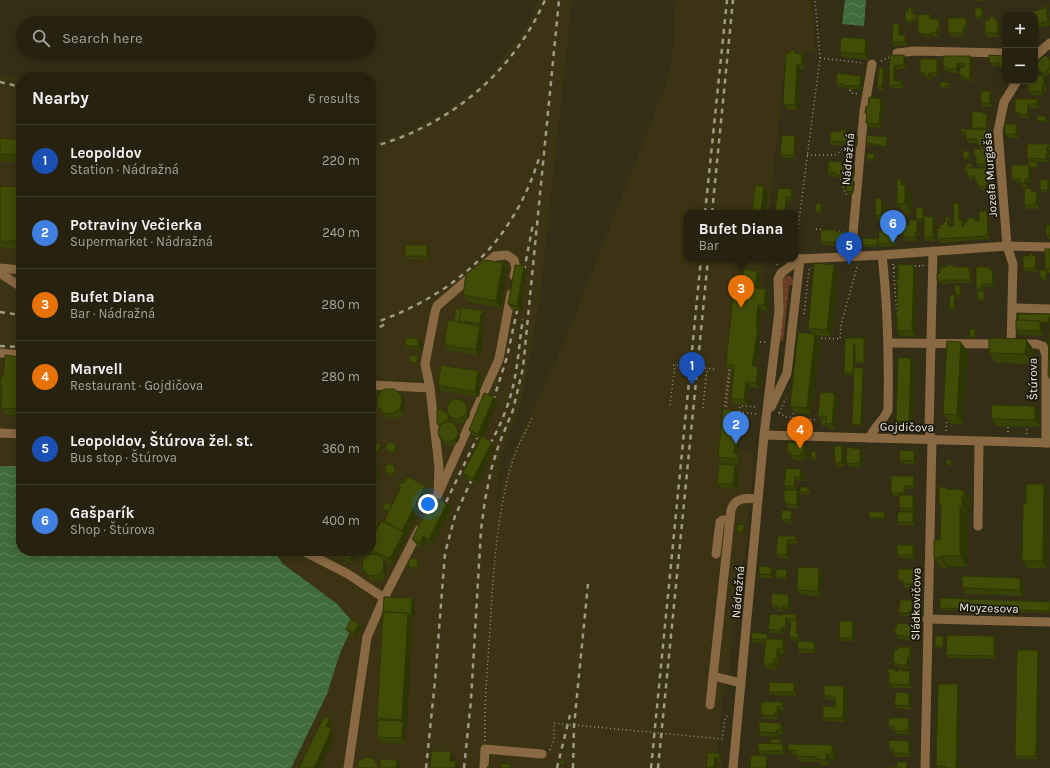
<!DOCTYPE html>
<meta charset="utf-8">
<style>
body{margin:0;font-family:Karla,sans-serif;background:#332f1e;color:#f1f3f6}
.controls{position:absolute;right:12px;top:12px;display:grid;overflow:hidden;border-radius:8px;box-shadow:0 2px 10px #0003}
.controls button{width:36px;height:36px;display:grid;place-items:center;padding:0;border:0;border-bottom:1px solid #433f30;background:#272210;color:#f1f3f6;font:20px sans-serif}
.you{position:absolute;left:428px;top:504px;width:14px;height:14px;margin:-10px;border:3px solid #fff;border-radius:50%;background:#1a73e8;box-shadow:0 0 0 6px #1a73e833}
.badge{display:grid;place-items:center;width:26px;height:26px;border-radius:50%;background:#56c9e0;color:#fff;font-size:13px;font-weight:700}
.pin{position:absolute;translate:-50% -33px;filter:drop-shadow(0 1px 2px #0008)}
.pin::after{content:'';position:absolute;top:21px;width:14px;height:12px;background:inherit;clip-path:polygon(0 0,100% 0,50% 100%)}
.popup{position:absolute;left:684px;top:210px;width:114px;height:52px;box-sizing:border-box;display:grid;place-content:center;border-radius:8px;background:#272210;filter:drop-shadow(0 1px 3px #0005);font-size:13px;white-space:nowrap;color:#a4a49f}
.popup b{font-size:15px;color:#f1f3f6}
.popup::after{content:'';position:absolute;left:50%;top:100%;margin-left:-8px;border:8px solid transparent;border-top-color:#272210}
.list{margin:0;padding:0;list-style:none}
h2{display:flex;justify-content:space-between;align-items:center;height:52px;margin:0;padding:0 16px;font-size:17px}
h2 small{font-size:13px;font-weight:400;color:#a4a49f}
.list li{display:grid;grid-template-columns:26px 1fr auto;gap:12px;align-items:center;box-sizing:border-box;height:72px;padding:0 16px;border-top:1px solid #433f30}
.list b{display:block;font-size:15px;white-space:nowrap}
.list p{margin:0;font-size:13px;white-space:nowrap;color:#a4a49f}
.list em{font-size:13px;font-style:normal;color:#a4a49f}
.icon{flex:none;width:22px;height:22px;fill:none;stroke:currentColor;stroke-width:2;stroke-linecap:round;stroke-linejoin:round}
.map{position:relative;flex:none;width:1050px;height:768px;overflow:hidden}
.search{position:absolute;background:#272210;box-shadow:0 2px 10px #0003;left:16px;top:16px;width:360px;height:44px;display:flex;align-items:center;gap:10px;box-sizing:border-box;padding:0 14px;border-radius:22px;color:#a4a49f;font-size:15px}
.panel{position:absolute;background:#272210;box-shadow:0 2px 10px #0003;left:16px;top:72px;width:360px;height:484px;border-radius:16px}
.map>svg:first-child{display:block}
.built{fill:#3b3313}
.grass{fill:url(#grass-dots)}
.water{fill:url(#water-waves)}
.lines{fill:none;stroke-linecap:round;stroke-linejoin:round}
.path{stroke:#999482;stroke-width:1.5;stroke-dasharray:1 3;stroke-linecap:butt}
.minor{stroke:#886943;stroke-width:9}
.rail{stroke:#a09b89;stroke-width:2.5;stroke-dasharray:5 5;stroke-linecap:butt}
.wall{fill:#384106}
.shaded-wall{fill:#2e3505}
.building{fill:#414c07;stroke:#2e3505}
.labels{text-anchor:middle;stroke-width:3.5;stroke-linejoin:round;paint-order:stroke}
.street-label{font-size:12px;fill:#f1eddf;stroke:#19160c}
</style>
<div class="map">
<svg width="1050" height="768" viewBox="0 0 1050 768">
<defs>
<pattern id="grass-dots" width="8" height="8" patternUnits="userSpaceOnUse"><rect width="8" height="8" fill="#693d24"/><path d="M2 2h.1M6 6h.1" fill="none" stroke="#7f5943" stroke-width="1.8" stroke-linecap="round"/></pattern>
<pattern id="water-waves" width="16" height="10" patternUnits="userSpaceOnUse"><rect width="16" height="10" fill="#406b3c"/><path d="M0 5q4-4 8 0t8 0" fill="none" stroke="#5c8058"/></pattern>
</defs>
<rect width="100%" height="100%" fill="#342e16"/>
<path class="built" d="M 538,0 L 572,0 L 540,297 L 522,402 L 501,456 L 496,507 L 510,459 L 567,336 L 667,82 L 671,65 L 674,36 L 675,0 L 811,0 L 816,53 L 786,53 L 769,213 L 687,213 L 687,259 L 764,259 L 762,310 L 739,450 L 754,451 L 745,558 L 739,572 L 735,610 L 736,621 L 733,626 L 729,675 L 724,684 L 717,756 L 722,757 L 721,768 L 0,768 L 0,74 L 21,78 L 21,551 L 371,551 L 371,143 L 378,142 L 412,129 L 449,109 L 486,80 L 528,25 Z"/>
<path class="grass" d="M 784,275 L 790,276 L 795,283 L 789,286 L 783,341 L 779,341 L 781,282 Z"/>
<g class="water">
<path d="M 845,0 L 866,0 L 864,26 L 842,24 Z"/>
<path d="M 0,466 L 21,466 L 21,551 L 274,551 L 283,564 L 336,603 L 354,623 L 340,653 L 327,694 L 291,768 L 0,768 Z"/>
</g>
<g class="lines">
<g class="path">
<path d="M 820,58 L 864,63"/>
<path d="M 881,61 L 890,57"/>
<path d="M 850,90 L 851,93 L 859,94"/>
<path d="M 807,155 L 835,155 L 845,148 L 851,149"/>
<path d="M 841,179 L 843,188 L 847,196"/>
<path d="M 816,229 L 823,230"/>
<path d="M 835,231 L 845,232"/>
<path d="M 796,252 L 795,251 L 820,58 L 815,0"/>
<path d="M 893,264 L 897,314"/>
<path d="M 777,265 L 780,259"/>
<path d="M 915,266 L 923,266 L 923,264"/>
<path d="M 894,267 L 899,267"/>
<path d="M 804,314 L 809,269 L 812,268"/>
<path d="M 817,338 L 840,339 L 841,325 L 858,264"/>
<path d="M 760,342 L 766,342"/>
<path d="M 673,365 L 681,366"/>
<path d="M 705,368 L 714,369"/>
<path d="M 670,405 L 675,365"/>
<path d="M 703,408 L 707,368"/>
<path d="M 724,410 L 729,369"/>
<path d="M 727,410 L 726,410 L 730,369 L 729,369"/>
<path d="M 739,412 L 756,414 L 757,416"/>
<path d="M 739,412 L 740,406 L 758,407"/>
<path d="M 779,413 L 786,398"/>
<path d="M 779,413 L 786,417 L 817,420"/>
<path d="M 793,418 L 794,410"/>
<path d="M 897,430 L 897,422"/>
<path d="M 946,431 L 947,419"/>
<path d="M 1008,432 L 1008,426"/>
<path d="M 1027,434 L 1027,427"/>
<path d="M 485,741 C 484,708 487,676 489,643 C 493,583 495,521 512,463 C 517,447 525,433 532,418"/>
<path d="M 550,750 L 554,740 L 554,723 L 722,739 L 725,718 L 729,714"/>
</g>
<g class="minor">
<path d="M 897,53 L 915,51 L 1005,53"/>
<path d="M 1035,56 L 1050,43"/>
<path d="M 851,256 L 864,111 L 872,64"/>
<path d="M 800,259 L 882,255 L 1007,246 L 1050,247"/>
<path d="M 0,268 L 21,270"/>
<path d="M 0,273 L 21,287"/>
<path d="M 1012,308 L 1050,309"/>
<path d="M 889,343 L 1001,344"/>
<path d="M 1011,344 L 1013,264 L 1007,246 L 998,131 L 1004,102 L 1017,81"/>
<path d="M 1018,344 L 1036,344 L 1043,346 L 1046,355 L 1046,443"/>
<path d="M 0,353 L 21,355"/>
<path d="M 371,385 L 430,388"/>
<path d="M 771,407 L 787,373 L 800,259"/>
<path d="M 0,433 L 21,434"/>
<path d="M 764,435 L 1050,443"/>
<path d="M 870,438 C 874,426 883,422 888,410 C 889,358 888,308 882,255"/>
<path d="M 438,494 L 499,359 L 511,294"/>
<path d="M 430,508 L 438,494 L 439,467 L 430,388 L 425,364 L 435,312 L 437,306 L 495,256 L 507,255 L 514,260 L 516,269 L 514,276"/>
<path d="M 978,526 L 979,441"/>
<path d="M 303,551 L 348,574 L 384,598 L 367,637 L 348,768"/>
<path d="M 716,554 L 720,522 L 723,520 L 730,520"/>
<path d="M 384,598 L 419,530"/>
<path d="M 927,619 L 1050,622"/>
<path d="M 713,676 L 741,683"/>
<path d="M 710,705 L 731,510 C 735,497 746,498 758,499"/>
<path d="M 484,768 L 485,749 L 542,754"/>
<path d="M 733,768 L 764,435 L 779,311 L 778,279 L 781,273 L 800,259"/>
<path d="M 925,768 L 932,440 L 929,431 L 933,251"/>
</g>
<g class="rail">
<path d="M 0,82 L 21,87"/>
<path d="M 371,147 C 448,127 513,73 545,0"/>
<path d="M 705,213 L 727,0"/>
<path d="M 712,213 L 733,0"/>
<path d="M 524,271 L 533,224"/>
<path d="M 0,312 L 21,315"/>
<path d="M 371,324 C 456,295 514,242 540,155"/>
<path d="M 371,332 L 387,323"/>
<path d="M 0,346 L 21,347"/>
<path d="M 493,401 L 507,357 L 517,311"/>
<path d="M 490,444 C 503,421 512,397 516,371 C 519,354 520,336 523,319"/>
<path d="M 446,502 L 477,438"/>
<path d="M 426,768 L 435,681 L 445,553 L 455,516 L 471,481"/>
<path d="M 464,768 L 471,700 L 481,530 L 485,500 L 491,470 L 499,444 L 513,410 L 523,368 L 559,0"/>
<path d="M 557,768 L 570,715"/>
<path d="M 573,768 L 574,726 L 588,584"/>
<path d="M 651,768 L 701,259"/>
<path d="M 658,768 L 708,259"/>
</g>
</g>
<g class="wall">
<path d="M 976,0 L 983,0 L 983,2 L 977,1 Z"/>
<path d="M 912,8 L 913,10 L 913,14 L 916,14 L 918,16 L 918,20 L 913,20 L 913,23 L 907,23 L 905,21 L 908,11 Z"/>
<path d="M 983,9 L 983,19 L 977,19 L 975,17 Z"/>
<path d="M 1049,9 L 1050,15 L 1048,16 L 1050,22 L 1050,25 L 1038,29 L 1035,25 Z"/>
<path d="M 995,17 L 1001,24 L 1000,37 L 987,37 L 985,33 L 989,20 Z"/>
<path d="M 932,18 L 932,19 L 939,19 L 942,23 L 942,31 L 940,31 L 940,36 L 933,37 L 932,38 L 921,36 L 918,33 Z"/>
<path d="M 968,21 L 968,30 L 965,30 L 965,36 L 951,37 L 948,33 Z"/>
<path d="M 899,23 L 902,27 L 902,35 L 905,35 L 907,39 L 907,46 L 894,46 L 892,42 Z"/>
<path d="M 866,39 L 870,45 L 868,60 L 843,57 L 840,52 Z"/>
<path d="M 795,50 L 797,54 L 802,54 L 806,59 L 805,69 L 801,69 L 799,110 L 787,110 L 783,104 L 790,53 Z"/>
<path d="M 890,55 L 907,59 L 907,68 L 897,70 L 897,81 L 904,84 L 904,88 L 891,88 L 889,85 Z"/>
<path d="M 1005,56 L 1005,73 L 1004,73 L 999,66 L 993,66 L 989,61 Z"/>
<path d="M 973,59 L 973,81 L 966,81 L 965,79 L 962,79 L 960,76 L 964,66 L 961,66 L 959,69 L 959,73 L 950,73 L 948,71 L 946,71 L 943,67 Z"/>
<path d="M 1050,60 L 1050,73 L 1046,77 L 1045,76 L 1047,79 L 1047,90 L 1044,90 L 1044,95 L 1031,95 L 1028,91 L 1044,76 L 1035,65 Z"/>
<path d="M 940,63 L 940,76 L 932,76 L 932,80 L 927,79 L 925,76 L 922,76 L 920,72 Z"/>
<path d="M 886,71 L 885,91 L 880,90 L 877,87 Z"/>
<path d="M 861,76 L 863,79 L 862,90 L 854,89 L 853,90 L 847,90 L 846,88 L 838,87 L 836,84 Z"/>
<path d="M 948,82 L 950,83 L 950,88 L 941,88 L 940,87 Z"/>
<path d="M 990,91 L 993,95 L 993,107 L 983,107 L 981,103 Z"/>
<path d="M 1038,99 L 1040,102 L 1040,108 L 1030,108 L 1030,118 L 1021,118 L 1019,115 L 1017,115 L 1015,112 Z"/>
<path d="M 884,102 L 881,128 L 869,127 L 866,123 L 867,116 L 865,113 L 868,107 Z"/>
<path d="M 985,114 L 990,118 L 988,132 L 989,133 L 989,148 L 980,148 L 978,145 L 977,143 L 968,143 L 966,139 L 966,136 L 963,135 L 961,132 L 973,129 L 972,128 Z"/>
<path d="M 1047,118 L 1047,123 L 1038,122 L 1037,121 Z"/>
<path d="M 1016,124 L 1019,128 L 1019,138 L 1008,138 L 1005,134 Z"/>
<path d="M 840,132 L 848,132 L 858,137 L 857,147 L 832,145 L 830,141 Z"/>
<path d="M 0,138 L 21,140 L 21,162 L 0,161 Z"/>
<path d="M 798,139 L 796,159 L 783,158 L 780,154 Z"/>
<path d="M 888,139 L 887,147 L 867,145 L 866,143 Z"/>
<path d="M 1050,144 L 1050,150 L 1049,150 L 1049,152 L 1050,154 L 1050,157 L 1049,157 L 1049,162 L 1037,162 L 1038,163 L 1038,169 L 1032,168 L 1032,182 L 1028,182 L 1028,187 L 1022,187 L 1020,182 L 1014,182 L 1011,176 L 1028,165 L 1029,162 L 1027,158 Z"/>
<path d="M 969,151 L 970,153 L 970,160 L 965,160 L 963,158 Z"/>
<path d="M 989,153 L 989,168 L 979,167 L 976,164 L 976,158 L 974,155 Z"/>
<path d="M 874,154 L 876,156 L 875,161 L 868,161 L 867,159 Z"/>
<path d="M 853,163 L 855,167 L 854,178 L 839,178 L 838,177 L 830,176 L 827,172 Z"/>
<path d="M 971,163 L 973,165 L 973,168 L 989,172 L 990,190 L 981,190 L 974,179 L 970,180 L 967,176 L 967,175 L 965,171 Z"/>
<path d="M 902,179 L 909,189 L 909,191 L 912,196 L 912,214 L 905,214 L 897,204 Z"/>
<path d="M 1050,181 L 1049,192 L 1041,192 L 1040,190 Z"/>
<path d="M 855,182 L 853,194 L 847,193 L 846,191 Z"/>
<path d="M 0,187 L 21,190 L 21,247 L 16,248 L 9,249 L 0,246 Z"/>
<path d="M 792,189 L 794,193 L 793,201 L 789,201 L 775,213 Z"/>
<path d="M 1034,192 L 1039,196 L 1039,207 L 1037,209 L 1027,209 L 1024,205 Z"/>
<path d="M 882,199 L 889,209 L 888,226 L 882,226 L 875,215 Z"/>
<path d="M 821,204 L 823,205 L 822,213 L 817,213 L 815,211 Z"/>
<path d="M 961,206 L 961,220 L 962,220 L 964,222 L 967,222 L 975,218 L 977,221 L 979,221 L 987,211 L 990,215 L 990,237 L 989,239 L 940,243 L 938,239 L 940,228 L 944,224 L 951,219 L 951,223 L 949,223 L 950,226 L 954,226 Z"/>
<path d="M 923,208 L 924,210 L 924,221 L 918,221 L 920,224 L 920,236 L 918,236 L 918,241 L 905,241 L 903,237 L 909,225 L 917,220 L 916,219 Z"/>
<path d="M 936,220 L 936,241 L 926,241 L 924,237 Z"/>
<path d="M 1050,225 L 1050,239 L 1048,239 L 1046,235 Z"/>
<path d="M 894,229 L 896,233 L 897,246 L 880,247 L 879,245 L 878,245 L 877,247 L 865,247 L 863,245 Z"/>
<path d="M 837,232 L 848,236 L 847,247 L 822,245 L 820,241 Z"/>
<path d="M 427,245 L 430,249 L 430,260 L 408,259 L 405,256 Z"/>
<path d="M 1050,249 L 1050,273 L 1048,273 L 1047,272 L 1047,280 L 1041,280 L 1040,278 L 1045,270 Z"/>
<path d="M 1033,254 L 1034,256 L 1036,256 L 1038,260 L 1038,272 L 1025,271 L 1023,268 L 1029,256 Z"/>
<path d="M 503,263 L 508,270 L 501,308 L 468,302 L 463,295 Z"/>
<path d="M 524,266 L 527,272 L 521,311 L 512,310 L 508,304 Z"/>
<path d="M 955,267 L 968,267 L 973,274 L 973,283 L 946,283 L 946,285 L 942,285 L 941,283 L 939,283 L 937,280 L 940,273 Z"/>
<path d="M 990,267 L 995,274 L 995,287 L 984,287 L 985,301 L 979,301 L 977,299 L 978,291 L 976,288 Z"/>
<path d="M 918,270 L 916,337 L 900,336 L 897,331 L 897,318 L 896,317 L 897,312 L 898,286 L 896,284 L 898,279 Z"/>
<path d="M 757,271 L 761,276 L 760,289 L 766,289 L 769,295 L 768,311 L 762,310 L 760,331 L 761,333 L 757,367 L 758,367 L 762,372 L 760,388 L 750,387 L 748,405 L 734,404 L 731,398 L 734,370 L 730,370 L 726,364 L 742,287 Z"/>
<path d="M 838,272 L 832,337 L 816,335 L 820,341 L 812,415 L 795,413 L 790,406 L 812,333 L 808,328 Z"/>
<path d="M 960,285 L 962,287 L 961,297 L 956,297 L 956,310 L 951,310 L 949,308 L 955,295 Z"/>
<path d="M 456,308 L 486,315 L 486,318 L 484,317 L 482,327 L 481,327 L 484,331 L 480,356 L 448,350 L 444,345 L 454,321 Z"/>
<path d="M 1050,314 L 1050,380 L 1048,376 L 1050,333 L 1049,332 L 1049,323 L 1044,323 L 1043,336 L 1019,335 L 1016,330 L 1018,320 Z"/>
<path d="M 975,329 L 976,331 L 976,339 L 971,338 L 970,337 Z"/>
<path d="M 845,338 L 866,340 L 865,364 L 856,364 L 855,362 L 855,345 L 854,375 L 845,375 L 844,373 Z"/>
<path d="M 419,339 L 422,343 L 421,351 L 407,348 L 404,345 Z"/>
<path d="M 1026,339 L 1033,349 L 1034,357 L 1033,357 L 1033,364 L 996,363 L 989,353 Z"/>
<path d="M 968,352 L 964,425 L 950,424 L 943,414 Z"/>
<path d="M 418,356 L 419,358 L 418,365 L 410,363 L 409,362 Z"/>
<path d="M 21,357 L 21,416 L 6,415 L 1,408 L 2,389 L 0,386 Z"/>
<path d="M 915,363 L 913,427 L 900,427 L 896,422 Z"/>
<path d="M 863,368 L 864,370 L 862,426 L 853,426 L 852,424 Z"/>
<path d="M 478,371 L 482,376 L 479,397 L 441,391 L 438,385 Z"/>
<path d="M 401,395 L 404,400 L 406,405 L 404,414 L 396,419 L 387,418 L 377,405 Z"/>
<path d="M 839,398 L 836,429 L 829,429 L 828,426 L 822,426 L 821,424 L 821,420 L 818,416 Z"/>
<path d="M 498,403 L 483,437 L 492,442 L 496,447 L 477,484 L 467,479 L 463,473 L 481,439 L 472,435 L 469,430 Z"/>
<path d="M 466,405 L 470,411 L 469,418 L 463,423 L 456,423 L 453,421 L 451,417 Z"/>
<path d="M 1040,413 L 1040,427 L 996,426 L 991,419 Z"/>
<path d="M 448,414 L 450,417 L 450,422 L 459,431 L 460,437 L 457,443 L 450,446 L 447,445 L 441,441 L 439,437 L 440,427 L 437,424 Z"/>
<path d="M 742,416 L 738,454 L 742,459 L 740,464 L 722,463 L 718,457 Z"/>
<path d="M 805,444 L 808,449 L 807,460 L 804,459 L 804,461 L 794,460 L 792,457 L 791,457 L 787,452 Z"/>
<path d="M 397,446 L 397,449 L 396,452 L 392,454 L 389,453 L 386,448 Z"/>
<path d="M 382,447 L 380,453 L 375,452 L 374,450 Z"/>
<path d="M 844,449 L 845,466 L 837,467 L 835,463 Z"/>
<path d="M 816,451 L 817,453 L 817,460 L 812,460 L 811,458 Z"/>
<path d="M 863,452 L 862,467 L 849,467 L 846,463 Z"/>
<path d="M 917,454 L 916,464 L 902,464 L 899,460 Z"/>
<path d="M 951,460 L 952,461 L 952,466 L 947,466 L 946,464 Z"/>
<path d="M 371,461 L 380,471 L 379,476 L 377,480 L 372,482 L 371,482 Z"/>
<path d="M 735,465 L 739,471 L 737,489 L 721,488 L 717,483 Z"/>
<path d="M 786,468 L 804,473 L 803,481 L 797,481 L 797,489 L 787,489 L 784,486 Z"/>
<path d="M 396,469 L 396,473 L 393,476 L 389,476 L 385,472 Z"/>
<path d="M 916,479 L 916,489 L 906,489 L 906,495 L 913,495 L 916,499 L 916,511 L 901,511 L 899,508 L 899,496 L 894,496 L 891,493 Z"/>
<path d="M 403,484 L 425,486 L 430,493 L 393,565 L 381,558 L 387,566 L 387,572 L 386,577 L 382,580 L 377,581 L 371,580 L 368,577 L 364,571 L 373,555 L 368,551 L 371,551 L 371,520 L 379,525 L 385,523 L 384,521 L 388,512 L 384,510 L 382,508 L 392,505 L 400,489 L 398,486 Z"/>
<path d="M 810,489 L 810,494 L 801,494 L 800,492 Z"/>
<path d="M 947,489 L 964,490 L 972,500 L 971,506 L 969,506 L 969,516 L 968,516 L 967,567 L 948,566 L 948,568 L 941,568 L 934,558 L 940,540 L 941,507 L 939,505 Z"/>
<path d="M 797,490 L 800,494 L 799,508 L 788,508 L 784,501 Z"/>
<path d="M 1049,491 L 1048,568 L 1027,568 L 1022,561 L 1026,504 Z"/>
<path d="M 447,504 L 451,509 L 433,544 L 427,541 L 424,548 L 416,544 L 412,539 Z"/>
<path d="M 886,514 L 886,519 L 870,519 L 869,517 Z"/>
<path d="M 794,515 L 793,524 L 783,522 L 781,519 Z"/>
<path d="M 916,516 L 915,526 L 900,525 L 897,522 Z"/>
<path d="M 747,526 L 744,534 L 738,534 L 737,532 Z"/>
<path d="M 778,536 L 798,540 L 798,544 L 790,544 L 789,559 L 779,558 L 776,554 Z"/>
<path d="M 913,545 L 916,549 L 916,559 L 900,558 L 897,555 Z"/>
<path d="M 328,551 L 360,551 L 353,564 Z"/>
<path d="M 416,558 L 419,563 L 418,567 L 416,569 L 412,569 L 408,565 Z"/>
<path d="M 819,568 L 823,573 L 821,596 L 800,595 L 797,590 Z"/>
<path d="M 774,570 L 773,578 L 761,578 L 759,574 Z"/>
<path d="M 788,571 L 787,580 L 777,579 L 776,577 Z"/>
<path d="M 916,572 L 915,580 L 918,583 L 918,586 L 916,588 L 905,588 L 903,583 L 900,582 L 898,578 Z"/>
<path d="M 1024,583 L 1024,596 L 965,594 L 962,588 Z"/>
<path d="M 412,598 L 415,603 L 414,620 L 413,620 L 405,744 L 381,742 L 377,737 L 378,720 L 377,718 Z"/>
<path d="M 791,598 L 791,610 L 785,609 L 785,612 L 779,611 L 777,609 L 774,608 L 771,605 Z"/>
<path d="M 1050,602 L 1050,613 L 941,610 L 940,608 Z"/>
<path d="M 915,604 L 914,614 L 911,614 L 911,616 L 900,616 L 898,613 L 899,609 Z"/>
<path d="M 783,615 L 798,617 L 797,633 L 799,635 L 799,640 L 790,640 L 789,638 L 791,622 L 788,622 L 787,631 L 784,630 L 784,634 L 771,633 L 768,629 Z"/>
<path d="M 853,621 L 855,625 L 854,641 L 841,641 L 839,638 Z"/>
<path d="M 359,624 L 362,627 L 357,637 L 349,633 L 346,629 Z"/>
<path d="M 911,624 L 913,628 L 913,639 L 908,639 L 908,641 L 905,640 L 904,639 L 899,639 L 894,632 L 896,629 Z"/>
<path d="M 994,636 L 996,639 L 996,659 L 949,658 L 946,655 Z"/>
<path d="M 770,637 L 770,639 L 783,639 L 786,644 L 786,654 L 781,655 L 780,665 L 778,665 L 777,670 L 767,669 L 763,664 L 766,643 L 754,643 L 751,639 Z"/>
<path d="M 944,638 L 944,648 L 936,648 L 935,646 Z"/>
<path d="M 796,643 L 816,645 L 816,653 L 800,653 L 798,649 L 798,646 Z"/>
<path d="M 910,647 L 913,651 L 913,661 L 910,660 L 910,669 L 900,668 L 898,667 L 896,667 L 893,663 L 898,650 Z"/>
<path d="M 1040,654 L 1038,759 L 1017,759 L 1015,756 Z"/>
<path d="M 895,669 L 896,671 L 899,671 L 902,669 L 904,671 L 912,674 L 912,688 L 892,688 L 889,684 L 889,676 L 887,673 Z"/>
<path d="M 797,687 L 797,696 L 771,695 L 769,692 Z"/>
<path d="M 960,687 L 959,767 L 974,768 L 938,768 L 936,766 Z"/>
<path d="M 847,689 L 846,722 L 826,721 L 823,718 L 835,707 L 835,700 L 826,700 L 824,696 Z"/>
<path d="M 909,693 L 912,696 L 911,710 L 896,708 L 894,705 Z"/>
<path d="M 783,702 L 785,706 L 785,710 L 779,710 L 779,717 L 777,717 L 777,719 L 763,719 L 761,715 Z"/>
<path d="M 911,722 L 911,735 L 896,734 L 894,730 L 891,730 L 888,726 Z"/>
<path d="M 784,727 L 784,734 L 779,734 L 779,737 L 761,736 L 759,732 Z"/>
<path d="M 781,739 L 782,740 L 782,744 L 786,747 L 785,755 L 760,754 L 758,751 L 770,744 Z"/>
<path d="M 911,744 L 911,757 L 895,757 L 893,753 L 893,752 L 891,752 L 889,748 Z"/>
<path d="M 788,750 L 836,750 L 835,759 L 830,759 L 830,765 L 820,765 L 818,762 L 800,762 L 796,756 L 796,755 L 792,755 Z"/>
<path d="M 708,752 L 722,757 L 722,761 L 718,761 L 717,768 Z"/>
</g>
<g class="shaded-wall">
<path d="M 1046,5 L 1049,9 L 1050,15 L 1048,12 Z"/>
<path d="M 982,8 L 983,9 L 983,19 L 982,17 Z"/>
<path d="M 1046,12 L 1048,16 L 1050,24 L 1048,21 Z"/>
<path d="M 930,14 L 932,18 L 932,23 L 930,19 Z"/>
<path d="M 966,18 L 968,21 L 968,30 L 966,27 Z"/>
<path d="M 939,19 L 942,23 L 942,31 L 939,28 Z"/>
<path d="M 998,20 L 1001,24 L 1000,37 L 998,33 Z"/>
<path d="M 899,23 L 902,27 L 902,39 L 899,35 Z"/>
<path d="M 963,27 L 965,30 L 965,36 L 963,33 Z"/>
<path d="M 937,28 L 940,31 L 940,36 L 937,33 Z"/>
<path d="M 931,33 L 933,37 L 932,38 L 929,35 Z"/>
<path d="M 905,35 L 907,39 L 907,46 L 905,42 Z"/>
<path d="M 866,39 L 870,45 L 868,60 L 865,54 Z"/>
<path d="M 802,54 L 806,59 L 805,69 L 801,64 Z"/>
<path d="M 904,55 L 907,59 L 907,68 L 904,65 Z"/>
<path d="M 970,56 L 973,59 L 973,81 L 970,78 Z"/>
<path d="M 937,59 L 940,63 L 940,76 L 937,73 Z"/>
<path d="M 959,63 L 961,66 L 959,69 L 959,73 L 956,69 L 957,65 Z"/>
<path d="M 797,64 L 801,69 L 799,110 L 795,105 Z"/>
<path d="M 894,66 L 897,70 L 897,84 L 894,81 Z"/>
<path d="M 884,68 L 886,71 L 885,91 L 882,87 Z"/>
<path d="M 929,73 L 932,76 L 932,80 L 929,76 Z"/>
<path d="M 861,76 L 863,79 L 862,90 L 860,86 Z"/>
<path d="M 1044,76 L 1047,79 L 1047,90 L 1044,86 Z"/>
<path d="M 901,81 L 904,84 L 904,88 L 901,85 Z"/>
<path d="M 1042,86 L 1044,90 L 1044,95 L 1042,92 Z"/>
<path d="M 990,91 L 993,95 L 993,107 L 990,103 Z"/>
<path d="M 881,99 L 884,102 L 881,128 L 879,124 Z"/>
<path d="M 1038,99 L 1040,102 L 1040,108 L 1037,104 Z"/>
<path d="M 1028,104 L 1030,108 L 1030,118 L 1027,115 Z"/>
<path d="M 987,114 L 990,118 L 988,132 L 986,128 Z"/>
<path d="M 1016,124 L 1019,128 L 1019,138 L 1016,134 Z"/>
<path d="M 986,130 L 989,133 L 989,148 L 987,145 Z"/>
<path d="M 855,133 L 858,137 L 857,147 L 854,143 Z"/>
<path d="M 795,136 L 798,139 L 796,159 L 794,156 Z"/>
<path d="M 887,137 L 888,139 L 887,147 L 886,146 Z"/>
<path d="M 1047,147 L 1049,150 L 1050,156 L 1046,151 Z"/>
<path d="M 987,149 L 989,153 L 989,168 L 987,164 Z"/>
<path d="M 969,151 L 970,153 L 970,160 L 969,158 Z"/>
<path d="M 874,154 L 876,156 L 875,161 L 874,159 Z"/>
<path d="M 1046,154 L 1049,157 L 1049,162 L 1046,159 Z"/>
<path d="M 853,163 L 855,167 L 854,178 L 852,175 Z"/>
<path d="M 1029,165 L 1032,169 L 1032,182 L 1029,179 Z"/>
<path d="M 987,168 L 989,172 L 990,190 L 987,186 Z"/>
<path d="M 902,179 L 909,189 L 909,191 L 912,196 L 912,214 L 905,204 L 901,185 Z"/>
<path d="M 1025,179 L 1028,182 L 1028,187 L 1025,183 Z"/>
<path d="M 1048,180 L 1050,181 L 1049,192 L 1048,190 Z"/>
<path d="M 854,181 L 855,182 L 853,194 L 852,192 Z"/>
<path d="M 764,186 L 768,192 L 766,213 L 761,213 Z"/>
<path d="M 792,189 L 794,193 L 793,201 L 791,198 Z"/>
<path d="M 1037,192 L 1039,196 L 1039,207 L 1036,204 Z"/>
<path d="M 786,197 L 789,201 L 787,213 L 785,213 Z"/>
<path d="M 882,199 L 889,209 L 888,226 L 881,216 Z"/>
<path d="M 959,203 L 961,206 L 961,224 L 959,220 Z"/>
<path d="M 821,204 L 823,205 L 822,213 L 821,212 Z"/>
<path d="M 923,208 L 924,210 L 924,221 L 923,219 Z"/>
<path d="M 987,211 L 990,215 L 990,237 L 988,234 Z"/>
<path d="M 933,217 L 936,220 L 936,241 L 933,237 Z"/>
<path d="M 917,220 L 920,224 L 920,236 L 917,232 Z"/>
<path d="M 947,220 L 950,224 L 950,230 L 948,226 Z"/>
<path d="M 962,220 L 965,224 L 965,230 L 962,227 Z"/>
<path d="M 894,229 L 896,233 L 897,246 L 895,242 Z"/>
<path d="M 845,232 L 848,236 L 847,247 L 844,244 Z"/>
<path d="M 915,232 L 918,236 L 918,241 L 915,237 Z"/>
<path d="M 427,245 L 430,249 L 430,260 L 427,256 Z"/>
<path d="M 1036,256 L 1038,260 L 1038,272 L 1035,268 Z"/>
<path d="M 503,263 L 508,270 L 501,308 L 496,301 Z"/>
<path d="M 834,265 L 838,272 L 832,337 L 827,330 Z"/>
<path d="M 914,265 L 918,270 L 916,337 L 912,331 Z"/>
<path d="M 524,266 L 527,272 L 521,311 L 517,306 Z"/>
<path d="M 968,267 L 973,274 L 973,283 L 970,280 L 968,270 Z"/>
<path d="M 993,270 L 995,274 L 995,287 L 992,284 Z"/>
<path d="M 1046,270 L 1047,272 L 1047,280 L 1046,278 Z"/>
<path d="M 757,271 L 761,276 L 759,294 L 755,288 Z"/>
<path d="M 982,284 L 984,287 L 984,291 L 982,288 Z"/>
<path d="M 960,285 L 962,287 L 961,297 L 960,296 Z"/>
<path d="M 766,289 L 769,295 L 768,311 L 764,305 Z"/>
<path d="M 984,291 L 985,292 L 985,301 L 984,299 Z"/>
<path d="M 955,295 L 956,297 L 956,310 L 954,308 Z"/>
<path d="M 758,305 L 762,310 L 760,331 L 761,333 L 756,372 L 752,366 Z"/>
<path d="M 484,311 L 486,315 L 486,318 L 483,314 Z"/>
<path d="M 481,314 L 484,317 L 482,327 L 480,324 Z"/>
<path d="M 1040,321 L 1044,323 L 1043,336 L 1040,331 Z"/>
<path d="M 480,326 L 484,331 L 480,356 L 476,350 Z"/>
<path d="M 975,329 L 976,331 L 976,339 L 975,337 Z"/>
<path d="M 815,334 L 820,341 L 812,415 L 807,408 Z"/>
<path d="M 864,338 L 866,340 L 865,364 L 864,363 Z"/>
<path d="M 419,339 L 422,343 L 421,351 L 418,347 Z"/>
<path d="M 1026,339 L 1033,349 L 1034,357 L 1027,347 Z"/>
<path d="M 961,342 L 968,352 L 964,425 L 957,415 Z"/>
<path d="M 854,343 L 855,345 L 854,375 L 853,373 Z"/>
<path d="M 1026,347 L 1033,357 L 1033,364 L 1025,354 Z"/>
<path d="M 418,356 L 419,358 L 418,365 L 417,363 Z"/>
<path d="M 911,358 L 915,363 L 913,427 L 909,422 Z"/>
<path d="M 758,367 L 762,372 L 760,388 L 756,383 Z"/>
<path d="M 863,368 L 864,370 L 862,426 L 861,425 Z"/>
<path d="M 478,371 L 482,376 L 479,397 L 475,392 Z"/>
<path d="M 746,382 L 750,387 L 748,405 L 744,400 Z"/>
<path d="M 835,393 L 839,398 L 836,429 L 832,424 Z"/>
<path d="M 401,395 L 404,400 L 406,405 L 404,414 L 400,409 Z"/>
<path d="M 494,397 L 498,403 L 482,440 L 478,434 Z"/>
<path d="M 464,401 L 470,411 L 469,418 L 466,414 Z"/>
<path d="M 1035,406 L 1040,413 L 1040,427 L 1035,420 Z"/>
<path d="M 738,411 L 742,416 L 738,454 L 742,459 L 740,464 L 737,459 L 734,453 Z"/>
<path d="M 448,414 L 450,417 L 450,422 L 448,419 Z"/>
<path d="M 456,427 L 459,431 L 460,437 L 457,443 L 454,440 Z"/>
<path d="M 492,442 L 496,447 L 477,484 L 473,479 Z"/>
<path d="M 395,444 L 397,446 L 397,449 L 396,452 L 395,451 Z"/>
<path d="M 805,444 L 808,449 L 807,460 L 803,454 Z"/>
<path d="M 381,445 L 382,447 L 380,453 L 379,451 Z"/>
<path d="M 842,446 L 844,449 L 845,466 L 842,463 Z"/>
<path d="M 860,449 L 863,452 L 862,467 L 860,464 Z"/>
<path d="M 816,451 L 817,453 L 817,460 L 816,458 Z"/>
<path d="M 914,451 L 917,454 L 916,464 L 914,461 Z"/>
<path d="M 800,454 L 804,459 L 804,461 L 800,456 Z"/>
<path d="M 374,463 L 380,471 L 379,476 L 377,480 L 374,477 Z"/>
<path d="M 735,465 L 739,471 L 737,489 L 733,484 Z"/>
<path d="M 801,469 L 804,473 L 803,481 L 800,478 Z"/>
<path d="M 914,476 L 916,479 L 916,489 L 913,486 Z"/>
<path d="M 795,477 L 797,481 L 797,489 L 794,486 Z"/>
<path d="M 1044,484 L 1049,491 L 1048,568 L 1043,561 Z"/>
<path d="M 425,486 L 430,493 L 393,565 L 390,559 L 404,532 L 402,531 Z"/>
<path d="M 904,486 L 906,489 L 906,496 L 904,493 Z"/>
<path d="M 797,490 L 800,494 L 799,508 L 797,505 Z"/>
<path d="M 964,490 L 972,500 L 971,506 L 964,496 Z"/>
<path d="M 913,495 L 916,499 L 916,511 L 913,508 Z"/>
<path d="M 962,496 L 969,506 L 969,516 L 962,506 Z"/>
<path d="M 447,504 L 451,509 L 433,544 L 429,539 Z"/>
<path d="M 960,506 L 968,516 L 967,567 L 960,556 Z"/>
<path d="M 792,511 L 794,515 L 793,524 L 790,520 Z"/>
<path d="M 885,512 L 886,514 L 886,519 L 884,518 Z"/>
<path d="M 913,512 L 916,516 L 915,526 L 913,522 Z"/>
<path d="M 378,523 L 383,530 L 371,550 L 371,537 Z"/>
<path d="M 745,525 L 747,526 L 744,534 L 743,532 Z"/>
<path d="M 423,536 L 427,541 L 424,548 L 420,543 Z"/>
<path d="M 796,536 L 798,540 L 798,544 L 796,540 Z"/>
<path d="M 788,540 L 790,544 L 789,559 L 786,555 Z"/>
<path d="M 913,545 L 916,549 L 916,559 L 913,555 Z"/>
<path d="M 353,551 L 360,551 L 353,564 L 350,559 Z"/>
<path d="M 941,556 L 948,566 L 948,568 L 940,558 Z"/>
<path d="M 383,561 L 387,566 L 387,572 L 386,577 L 382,571 Z"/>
<path d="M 771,567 L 774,570 L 773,578 L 771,575 Z"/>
<path d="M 819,568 L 823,573 L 821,596 L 818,591 Z"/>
<path d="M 914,569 L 916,572 L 915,580 L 918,583 L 918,586 L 912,578 Z"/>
<path d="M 787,570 L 788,571 L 787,580 L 786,578 Z"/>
<path d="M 1020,578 L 1024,583 L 1024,596 L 1020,590 Z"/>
<path d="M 788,595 L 791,598 L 791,610 L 789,606 Z"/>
<path d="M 412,598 L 415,603 L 414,620 L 411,615 Z"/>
<path d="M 912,600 L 915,604 L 914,614 L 912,611 Z"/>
<path d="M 782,606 L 785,609 L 785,612 L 782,608 Z"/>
<path d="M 908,611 L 911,614 L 911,616 L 908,613 Z"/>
<path d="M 408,613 L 413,620 L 407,727 L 402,720 Z"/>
<path d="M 796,614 L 798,617 L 798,622 L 796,619 Z"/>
<path d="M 786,618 L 788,622 L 787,631 L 785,627 Z"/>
<path d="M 797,621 L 798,622 L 797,635 L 796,633 Z"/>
<path d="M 853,621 L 855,625 L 854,641 L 852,638 Z"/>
<path d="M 359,624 L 362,627 L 357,637 L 354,633 Z"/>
<path d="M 911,624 L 913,628 L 913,639 L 911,636 Z"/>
<path d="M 782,627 L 784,630 L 784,634 L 781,631 Z"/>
<path d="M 768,634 L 770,637 L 770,643 L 767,640 Z"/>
<path d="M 943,636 L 944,638 L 944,648 L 943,647 Z"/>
<path d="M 994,636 L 996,639 L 996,659 L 994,656 Z"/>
<path d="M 783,639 L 786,644 L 786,654 L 783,649 Z"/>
<path d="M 814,642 L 816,645 L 816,653 L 814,650 Z"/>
<path d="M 910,647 L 913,651 L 913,661 L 910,657 Z"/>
<path d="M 777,649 L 781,655 L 780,665 L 777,659 Z"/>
<path d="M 1038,650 L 1040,654 L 1038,759 L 1036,756 Z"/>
<path d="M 908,657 L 910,660 L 910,669 L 907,665 Z"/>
<path d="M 774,659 L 778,665 L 777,670 L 774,664 Z"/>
<path d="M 910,671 L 912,674 L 912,688 L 909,685 Z"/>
<path d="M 794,683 L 797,687 L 797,696 L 794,692 Z"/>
<path d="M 958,684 L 960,687 L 959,768 L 956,767 Z"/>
<path d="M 844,686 L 847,689 L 846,722 L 843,718 Z"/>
<path d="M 909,693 L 912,696 L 911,710 L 909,706 Z"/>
<path d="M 783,702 L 785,706 L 785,710 L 783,706 Z"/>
<path d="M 777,706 L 779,710 L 779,717 L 777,713 Z"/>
<path d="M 775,713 L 777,717 L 777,719 L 775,716 Z"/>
<path d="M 909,718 L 911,722 L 911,735 L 908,731 Z"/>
<path d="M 330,719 L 333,724 L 330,731 L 326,726 Z"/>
<path d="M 403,721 L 406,727 L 405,744 L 402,738 Z"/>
<path d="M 781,723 L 784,727 L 784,734 L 781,730 Z"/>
<path d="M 332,729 L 336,735 L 320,768 L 314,768 Z"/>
<path d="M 777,730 L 779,734 L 779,737 L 776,733 Z"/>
<path d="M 909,741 L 911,744 L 911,757 L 909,754 Z"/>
<path d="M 783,744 L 786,747 L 785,755 L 783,751 Z"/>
<path d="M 832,745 L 836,750 L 835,759 L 832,754 Z"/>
<path d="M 451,752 L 456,759 L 455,768 L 450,761 Z"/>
<path d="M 720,754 L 722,757 L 722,761 L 719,758 Z"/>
<path d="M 826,754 L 830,759 L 830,765 L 826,760 Z"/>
<path d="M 767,756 L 769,759 L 768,768 L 766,768 Z"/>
<path d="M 715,757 L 718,761 L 717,768 L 714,768 Z"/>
<path d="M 397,760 L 401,765 L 400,768 L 396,768 Z"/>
<path d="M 456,761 L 460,768 L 455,768 Z"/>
<path d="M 565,761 L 566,762 L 565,767 L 564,765 Z"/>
<path d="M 907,762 L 909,766 L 909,768 L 907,768 Z"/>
</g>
<g class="building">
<path d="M 1046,5 L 1048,12 L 1046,12 L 1048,21 L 1035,25 L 1035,15 L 1032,15 L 1031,12 L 1044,8 L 1044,6 Z"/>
<path d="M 908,8 L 912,8 L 912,14 L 916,14 L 916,18 L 912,18 L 912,21 L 905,21 L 905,11 L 908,11 Z"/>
<rect x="975" y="8" width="7" height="9"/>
<path d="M 930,14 L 930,19 L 939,19 L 939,28 L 937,28 L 937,33 L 931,33 L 929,35 L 918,33 L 918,15 Z"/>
<path d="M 989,17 L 995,17 L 995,20 L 998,20 L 998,33 L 985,33 L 985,20 L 989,20 Z"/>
<path d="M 948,18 L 966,18 L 966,27 L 963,27 L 963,33 L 948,33 Z"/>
<path d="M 893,23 L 899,23 L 899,35 L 905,35 L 905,42 L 892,42 Z"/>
<path d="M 841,37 L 866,39 L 865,54 L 840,52 Z"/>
<path d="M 791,50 L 795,50 L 795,53 L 802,54 L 801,64 L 797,64 L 795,105 L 783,104 L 786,53 L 790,53 Z"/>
<path d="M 890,55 L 904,55 L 904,65 L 894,66 L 894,81 L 901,81 L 901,85 L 889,85 Z"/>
<path d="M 989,55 L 1005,56 L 1005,70 L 1002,70 L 1002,66 L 999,66 L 999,63 L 991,63 L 989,61 Z"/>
<path d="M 1045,55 L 1050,60 L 1050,69 L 1049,68 L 1043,74 L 1035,65 Z"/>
<path d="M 943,56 L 970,56 L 970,78 L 964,78 L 964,76 L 960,76 L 960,68 L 964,67 L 964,63 L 959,63 L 957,65 L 956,69 L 947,69 L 947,67 L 943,67 Z"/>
<path d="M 920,59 L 937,59 L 937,73 L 929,73 L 929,76 L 924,76 L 924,73 L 920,72 Z"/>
<path d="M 879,68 L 884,68 L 882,87 L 877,87 Z"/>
<path d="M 837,73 L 861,76 L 860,86 L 851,85 L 851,87 L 847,86 L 845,86 L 845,84 L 836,84 Z"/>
<path d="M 1035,75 L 1044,76 L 1044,86 L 1042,86 L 1042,92 L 1028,91 L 1028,81 L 1035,81 Z"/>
<path d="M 940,82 L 948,82 L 948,86 L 940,87 Z"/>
<rect x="981" y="91" width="9" height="12"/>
<path d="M 869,97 L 881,99 L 879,124 L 866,123 L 867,113 L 865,113 L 866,106 L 868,107 Z"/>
<path d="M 1015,99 L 1038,99 L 1037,104 L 1028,104 L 1027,115 L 1018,114 L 1018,112 L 1015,112 Z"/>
<path d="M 972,112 L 983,112 L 983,114 L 987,114 L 986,128 L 972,128 Z"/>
<path d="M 1037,116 L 1046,116 L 1045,121 L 1037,121 Z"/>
<rect x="1005" y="124" width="11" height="10"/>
<path d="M 961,129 L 986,130 L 987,145 L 978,145 L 977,139 L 966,139 L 966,132 L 961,132 Z"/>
<path d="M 840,130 L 846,130 L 846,132 L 855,133 L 854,143 L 830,141 L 831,131 L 840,132 Z"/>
<path d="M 782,135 L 795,136 L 794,156 L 780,154 Z"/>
<path d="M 867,135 L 887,137 L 886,146 L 866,143 Z"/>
<path d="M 0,138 L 21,140 L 21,156 L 0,154 Z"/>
<path d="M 1027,144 L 1050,144 L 1050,147 L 1047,147 L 1046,151 L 1048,151 L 1048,154 L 1046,154 L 1046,159 L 1027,158 Z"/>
<path d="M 974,149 L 987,149 L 987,164 L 976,164 L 976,155 L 974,155 Z"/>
<rect x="963" y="151" width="6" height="7"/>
<path d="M 867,153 L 874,154 L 874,159 L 867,159 Z"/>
<path d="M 829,161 L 853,163 L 852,175 L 836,175 L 836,173 L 827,172 Z"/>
<path d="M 1028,162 L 1037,162 L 1037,167 L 1030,167 L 1029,165 L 1028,165 Z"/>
<path d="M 971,163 L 971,168 L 966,168 L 966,164 Z"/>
<path d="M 1012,165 L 1029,165 L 1029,179 L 1025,179 L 1025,183 L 1020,183 L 1020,179 L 1012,179 L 1011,176 Z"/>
<path d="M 965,168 L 987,168 L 987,186 L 978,186 L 978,182 L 976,182 L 976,179 L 974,179 L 974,176 L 967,176 L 967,171 L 965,171 Z"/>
<path d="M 897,179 L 902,179 L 901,185 L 905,185 L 905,204 L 897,204 Z"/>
<path d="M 1040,179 L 1048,180 L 1048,190 L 1040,190 Z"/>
<path d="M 847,180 L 854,181 L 852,192 L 846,191 Z"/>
<path d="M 755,185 L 764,186 L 761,213 L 752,213 Z"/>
<path d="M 2,186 L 15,187 L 21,190 L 21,237 L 17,240 L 11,241 L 4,242 L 0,240 L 0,187 Z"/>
<path d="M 778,188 L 792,189 L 791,198 L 786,197 L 785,213 L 775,213 Z"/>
<path d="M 1025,188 L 1031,188 L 1032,192 L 1037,192 L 1036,204 L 1034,205 L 1024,205 Z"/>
<path d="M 876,198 L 882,199 L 881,216 L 875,215 Z"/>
<path d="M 816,203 L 821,204 L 821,212 L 815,211 Z"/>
<path d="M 953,203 L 959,203 L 959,220 L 962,220 L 962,227 L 964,226 L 964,222 L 967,222 L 967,218 L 975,218 L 975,221 L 979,221 L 979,211 L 987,211 L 988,234 L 986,236 L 938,239 L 937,229 L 940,228 L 940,225 L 944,224 L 944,221 L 947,220 L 948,226 L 954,226 Z"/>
<rect x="916" y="208" width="7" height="11"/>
<path d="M 924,216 L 933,217 L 933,237 L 924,237 Z"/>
<path d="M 945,217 L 949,217 L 949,221 L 948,221 L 947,220 L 945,221 Z"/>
<path d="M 909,220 L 917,220 L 917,232 L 915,232 L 915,237 L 903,237 L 903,225 L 909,225 Z"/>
<path d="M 1046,225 L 1050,225 L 1050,236 L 1046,235 Z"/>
<path d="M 894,229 L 895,242 L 878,244 L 879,230 Z"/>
<path d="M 821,230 L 836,230 L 836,232 L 845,232 L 844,244 L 820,241 Z"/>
<path d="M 876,237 L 878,237 L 878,244 L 876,244 L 876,245 L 863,245 L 863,238 L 876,239 Z"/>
<rect x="405" y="245" width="22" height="11"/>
<rect x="1045" y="249" width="5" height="20"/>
<path d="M 1029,253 L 1033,254 L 1032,256 L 1036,256 L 1035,268 L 1023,268 L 1023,256 L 1029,256 Z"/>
<path d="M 485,260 L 503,263 L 496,301 L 463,295 L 466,274 Z"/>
<path d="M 814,263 L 834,265 L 827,330 L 808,328 Z"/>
<path d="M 898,264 L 914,265 L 912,331 L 897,331 L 897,317 L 896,317 L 896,312 L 897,312 L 898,284 L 896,284 L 897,279 L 898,279 Z"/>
<path d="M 515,265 L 524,266 L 517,306 L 508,304 Z"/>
<path d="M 947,265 L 952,265 L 955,267 L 968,267 L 968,270 L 970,270 L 970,280 L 943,280 L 944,282 L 940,282 L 939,280 L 937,280 L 937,273 L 940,273 L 940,267 L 946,267 Z"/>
<path d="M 976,267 L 990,267 L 990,270 L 993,270 L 992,284 L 982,284 L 982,288 L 976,288 Z"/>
<path d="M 744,269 L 757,271 L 755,288 L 766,289 L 764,305 L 758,305 L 756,328 L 758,328 L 752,366 L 758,367 L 756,383 L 746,382 L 744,400 L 731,398 L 734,365 L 726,364 L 734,287 L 742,287 Z"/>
<rect x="1040" y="270" width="6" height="8"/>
<path d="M 955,285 L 960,285 L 960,296 L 955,295 Z"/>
<rect x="977" y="291" width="7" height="8"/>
<path d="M 950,295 L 955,295 L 954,308 L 949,308 Z"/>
<path d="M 461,307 L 484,311 L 483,314 L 481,314 L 480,324 L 464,321 L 463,323 L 461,322 L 461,321 L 459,320 Z"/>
<path d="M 456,308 L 461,309 L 459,320 L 460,322 L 454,321 Z"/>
<path d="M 1018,314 L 1050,314 L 1050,318 L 1049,318 L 1049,322 L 1042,322 L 1042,324 L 1040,321 L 1018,320 Z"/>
<rect x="1049" y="318" width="1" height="14"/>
<path d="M 448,320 L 480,326 L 476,350 L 444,345 Z"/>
<path d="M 1016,320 L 1040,321 L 1040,331 L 1016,330 Z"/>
<path d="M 20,321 L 21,321 L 21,337 L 17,335 L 16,327 Z"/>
<path d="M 969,329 L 975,329 L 975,337 L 970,337 Z"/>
<path d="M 798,332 L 815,334 L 807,408 L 790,406 Z"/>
<path d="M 1049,333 L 1050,333 L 1050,377 L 1048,376 Z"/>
<path d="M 406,337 L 419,339 L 418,347 L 404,345 Z"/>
<path d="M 845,338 L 864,338 L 864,363 L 855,362 L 855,344 L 854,343 L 853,373 L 844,373 Z"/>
<path d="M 989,338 L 1026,339 L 1027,347 L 1026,347 L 1025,354 L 989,353 Z"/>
<path d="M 947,341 L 961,342 L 957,415 L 943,414 Z"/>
<path d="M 5,355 L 21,357 L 21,409 L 1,408 L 2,386 L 0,386 L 1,377 L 3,377 Z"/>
<path d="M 410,355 L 418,356 L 417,363 L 409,362 Z"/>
<path d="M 898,357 L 911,358 L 909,422 L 896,422 Z"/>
<path d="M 441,365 L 478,371 L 475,392 L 438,385 Z"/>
<path d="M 854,367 L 863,368 L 861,425 L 852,424 Z"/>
<path d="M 384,389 L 394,389 L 401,395 L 402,400 L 400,409 L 392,414 L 383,413 L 377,405 L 377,396 Z"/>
<path d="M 820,392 L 835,393 L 832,424 L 826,424 L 826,416 L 818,416 Z"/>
<path d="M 484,393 L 494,397 L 478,434 L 469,430 Z"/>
<circle cx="457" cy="409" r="10"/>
<path d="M 992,405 L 1035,406 L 1035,420 L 991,419 Z"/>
<path d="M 437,409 L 441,409 L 448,414 L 448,419 L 441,424 L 437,424 Z"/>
<path d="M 723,409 L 738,411 L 734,453 L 738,454 L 737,459 L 718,457 Z"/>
<path d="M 821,419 L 826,420 L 826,424 L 821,424 Z"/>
<circle cx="448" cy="432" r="10"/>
<path d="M 482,436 L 492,442 L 473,479 L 463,473 Z"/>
<circle cx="391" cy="447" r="5"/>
<path d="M 788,442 L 805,444 L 803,454 L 800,454 L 800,456 L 790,455 L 791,452 L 787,452 Z"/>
<path d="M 379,443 L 381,445 L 379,451 L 374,450 L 374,445 Z"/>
<path d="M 834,446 L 842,446 L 842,463 L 835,463 Z"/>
<path d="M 847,447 L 860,449 L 860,464 L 846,463 Z"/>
<path d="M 900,450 L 914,451 L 914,461 L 899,460 Z"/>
<rect x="811" y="451" width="5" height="7"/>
<rect x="946" y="460" width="5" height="4"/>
<path d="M 371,461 L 374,463 L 377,468 L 377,473 L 374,477 L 371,478 Z"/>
<circle cx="390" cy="469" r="5"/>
<path d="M 719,464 L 735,465 L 733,484 L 717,483 Z"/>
<path d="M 786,468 L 801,469 L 800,478 L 795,477 L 794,486 L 784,486 Z"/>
<path d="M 891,476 L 914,476 L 913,486 L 904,486 L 904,493 L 891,493 Z"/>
<path d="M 409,477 L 425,486 L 402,531 L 384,521 L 401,487 L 398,486 L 400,482 L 403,484 L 406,478 Z"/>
<path d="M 1026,484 L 1044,484 L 1043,561 L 1022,561 L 1023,504 L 1026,504 Z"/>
<rect x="800" y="487" width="8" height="5"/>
<path d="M 939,487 L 946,487 L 946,489 L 964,490 L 964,496 L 962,496 L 962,506 L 960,506 L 960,556 L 941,556 L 940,558 L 934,558 L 934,540 L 940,540 L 941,505 L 939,505 Z"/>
<path d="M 784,490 L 797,490 L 797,505 L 786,504 L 786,502 L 784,501 Z"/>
<rect x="899" y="495" width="14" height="13"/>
<path d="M 434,497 L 447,504 L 429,539 L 423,536 L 420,543 L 412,539 Z"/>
<path d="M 386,502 L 392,505 L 389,512 L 382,508 Z"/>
<path d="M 782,510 L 792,511 L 790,520 L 781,519 Z"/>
<path d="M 869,512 L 885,512 L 884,518 L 869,517 Z"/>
<path d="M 898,512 L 913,512 L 913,522 L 897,522 Z"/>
<path d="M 371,520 L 378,523 L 371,537 Z"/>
<path d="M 381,521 L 404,532 L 390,559 L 371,550 L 371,541 Z"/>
<path d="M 737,524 L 745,525 L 743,532 L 737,532 Z"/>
<path d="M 778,536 L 796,536 L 796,540 L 788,540 L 786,555 L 776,554 Z"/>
<rect x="897" y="545" width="16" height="10"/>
<path d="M 334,551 L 353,551 L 350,559 Z"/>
<circle cx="373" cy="565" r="11"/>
<circle cx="413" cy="563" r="5"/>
<path d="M 759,566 L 771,567 L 771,575 L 759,574 Z"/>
<path d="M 798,567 L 819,568 L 818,591 L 797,590 Z"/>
<path d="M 776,569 L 787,570 L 786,578 L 776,577 Z"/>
<path d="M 898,569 L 914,569 L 912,578 L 915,580 L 915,583 L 914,584 L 903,584 L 903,580 L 899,580 L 898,578 Z"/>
<path d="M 962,576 L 1020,578 L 1020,590 L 962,588 Z"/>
<path d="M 772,593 L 788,595 L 789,606 L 782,606 L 782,608 L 776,608 L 777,605 L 771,605 Z"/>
<path d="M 384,597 L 412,598 L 411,615 L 409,615 L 408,613 L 383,612 L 383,613 Z"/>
<path d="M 940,598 L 1050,602 L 1050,611 L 940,608 Z"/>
<path d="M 900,600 L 912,600 L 912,611 L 908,611 L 908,613 L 898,613 L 898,609 L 899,609 Z"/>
<path d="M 383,612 L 408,613 L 402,720 L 377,718 Z"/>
<path d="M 770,614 L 783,615 L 783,614 L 796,614 L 796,619 L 786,618 L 785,627 L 782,627 L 781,631 L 768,629 Z"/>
<path d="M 351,619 L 359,624 L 354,633 L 346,629 Z"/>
<path d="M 791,620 L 797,621 L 796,633 L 798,633 L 798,638 L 789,638 Z"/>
<path d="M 840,621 L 853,621 L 852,638 L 839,638 Z"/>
<path d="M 897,623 L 911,624 L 911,636 L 906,636 L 906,637 L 903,637 L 903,635 L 896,635 L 896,632 L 894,632 L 894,629 L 896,629 Z"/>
<path d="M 752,632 L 768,634 L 767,639 L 766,639 L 766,640 L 751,639 Z"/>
<path d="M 947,635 L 994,636 L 994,656 L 946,655 Z"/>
<path d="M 935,636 L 943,636 L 943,647 L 935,646 Z"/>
<path d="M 766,639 L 783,639 L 783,649 L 777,649 L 777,659 L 774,659 L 774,664 L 763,664 Z"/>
<path d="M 796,641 L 814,642 L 814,650 L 798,649 L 798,643 L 796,643 Z"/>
<path d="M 898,647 L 910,647 L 910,657 L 908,657 L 907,665 L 897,665 L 897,663 L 893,663 L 894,650 L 898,650 Z"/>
<path d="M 1017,650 L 1038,650 L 1036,756 L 1015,756 Z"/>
<path d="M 888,669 L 895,669 L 895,671 L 899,671 L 899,669 L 902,669 L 902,671 L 910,671 L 909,685 L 889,684 L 889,673 L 887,673 Z"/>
<path d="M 769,682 L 794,683 L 794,692 L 769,692 Z"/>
<path d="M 938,684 L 958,684 L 956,767 L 973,768 L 945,768 L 945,766 L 936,766 Z"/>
<path d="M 824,685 L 844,686 L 843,718 L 823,718 L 823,706 L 835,707 L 835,696 L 824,696 Z"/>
<path d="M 896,692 L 909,693 L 909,706 L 894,705 Z"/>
<path d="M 761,702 L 783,702 L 783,706 L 777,706 L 777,713 L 775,713 L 775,716 L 761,715 Z"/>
<path d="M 324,716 L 330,719 L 326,726 L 332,729 L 314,768 L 299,768 Z"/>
<path d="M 889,718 L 909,718 L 908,731 L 894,731 L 894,726 L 888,726 Z"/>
<path d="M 378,720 L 403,721 L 402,738 L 377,737 Z"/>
<path d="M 759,722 L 781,723 L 781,730 L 777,730 L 776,733 L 759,732 Z"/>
<path d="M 770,739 L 781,739 L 781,744 L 770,743 Z"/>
<path d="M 889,740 L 909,741 L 909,754 L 893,753 L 893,748 L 889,748 Z"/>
<path d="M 758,743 L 783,744 L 783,751 L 758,751 Z"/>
<path d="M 788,744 L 832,745 L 832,754 L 826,754 L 826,760 L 816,759 L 817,757 L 796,756 L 796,750 L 788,750 Z"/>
<path d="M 431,751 L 451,752 L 450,761 L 456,761 L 455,768 L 430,768 Z"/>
<path d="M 708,752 L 720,754 L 719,758 L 715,757 L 714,768 L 710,767 L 710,768 L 706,768 Z"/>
<path d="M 751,755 L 767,756 L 766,768 L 750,768 Z"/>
<path d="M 365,757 L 373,758 L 378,766 L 377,768 L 358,768 L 358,762 Z"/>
<path d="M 380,759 L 397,760 L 396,768 L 380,768 Z"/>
<path d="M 561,760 L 565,761 L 564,765 L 560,764 Z"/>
<path d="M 897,762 L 907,762 L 907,768 L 890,768 L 890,766 L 897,767 Z"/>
<path d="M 500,763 L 510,764 L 510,768 L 501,768 Z"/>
<path d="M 488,766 L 492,767 L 492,768 L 487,768 Z"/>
<rect x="798" y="767" width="24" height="1"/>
</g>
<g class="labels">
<g class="street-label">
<text transform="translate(848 159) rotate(-85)" y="4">Nádražná</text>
<text transform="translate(990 175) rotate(-94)" y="4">Jozefa Murgaša</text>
<text transform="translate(1033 379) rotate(-91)" y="4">Štúrova</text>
<text transform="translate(907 427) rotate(1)" y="4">Gojdičova</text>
<text transform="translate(738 592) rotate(-85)" y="4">Nádražná</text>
<text transform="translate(916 604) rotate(-89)" y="4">Sládkovičova</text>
<text transform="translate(989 608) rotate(2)" y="4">Moyzesova</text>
</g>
</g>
</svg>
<div class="controls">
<button>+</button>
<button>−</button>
</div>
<div class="you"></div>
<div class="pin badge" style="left:692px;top:385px;background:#1a4fb4">1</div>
<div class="pin badge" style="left:736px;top:444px;background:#3f7fe0">2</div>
<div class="pin badge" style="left:741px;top:308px;background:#e8710a">3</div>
<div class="popup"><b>Bufet Diana</b>Bar</div>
<div class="pin badge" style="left:800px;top:449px;background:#e8710a">4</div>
<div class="pin badge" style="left:849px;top:265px;background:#1a4fb4">5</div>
<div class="pin badge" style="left:893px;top:243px;background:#3f7fe0">6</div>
<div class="search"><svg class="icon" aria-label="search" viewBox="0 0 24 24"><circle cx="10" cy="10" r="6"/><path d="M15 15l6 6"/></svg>Search here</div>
<section class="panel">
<h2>Nearby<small>6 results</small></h2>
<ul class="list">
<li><span class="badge" style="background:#1a4fb4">1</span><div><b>Leopoldov</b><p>Station · Nádražná</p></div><em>220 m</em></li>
<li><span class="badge" style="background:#3f7fe0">2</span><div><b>Potraviny Večierka</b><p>Supermarket · Nádražná</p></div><em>240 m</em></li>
<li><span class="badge" style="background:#e8710a">3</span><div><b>Bufet Diana</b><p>Bar · Nádražná</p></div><em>280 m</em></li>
<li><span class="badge" style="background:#e8710a">4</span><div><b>Marvell</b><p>Restaurant · Gojdičova</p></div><em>280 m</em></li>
<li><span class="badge" style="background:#1a4fb4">5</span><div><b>Leopoldov, Štúrova žel. st.</b><p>Bus stop · Štúrova</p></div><em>360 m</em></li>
<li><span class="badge" style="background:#3f7fe0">6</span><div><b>Gašparík</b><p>Shop · Štúrova</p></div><em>400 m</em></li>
</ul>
</section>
</div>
